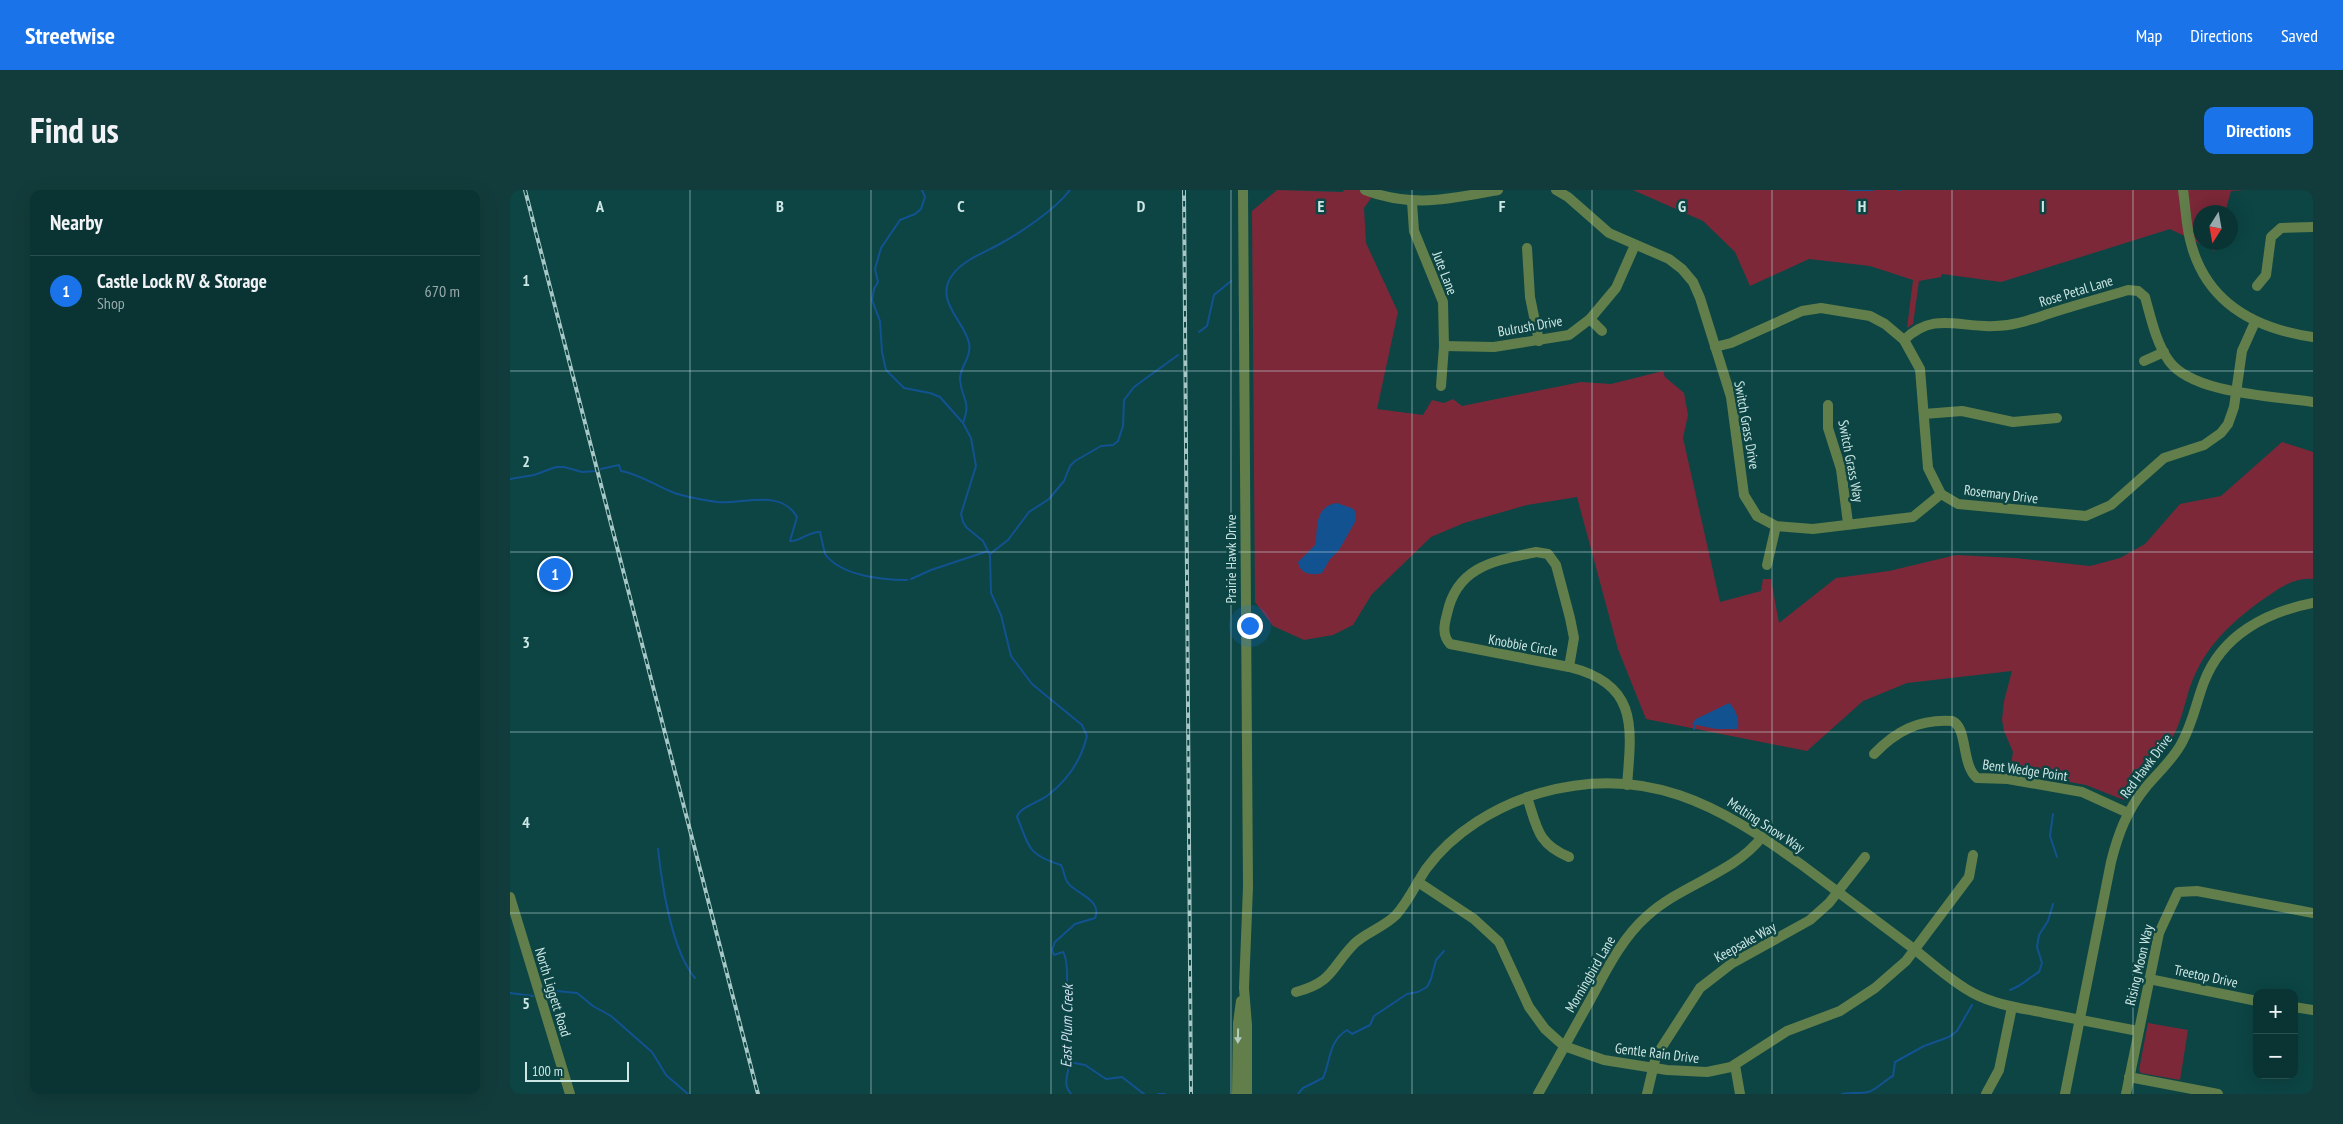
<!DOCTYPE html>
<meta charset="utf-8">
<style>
body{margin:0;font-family:"PT Sans Narrow",sans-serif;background:#123c3b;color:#f1f3f6}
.controls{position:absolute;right:15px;bottom:15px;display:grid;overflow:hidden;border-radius:10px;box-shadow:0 5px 20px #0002}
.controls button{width:45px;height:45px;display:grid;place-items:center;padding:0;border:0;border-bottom:1px solid #294f4e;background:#093433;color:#f1f3f6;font:25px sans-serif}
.compass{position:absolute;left:1683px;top:15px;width:45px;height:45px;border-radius:50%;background:#093433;box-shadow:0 5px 20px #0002;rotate:191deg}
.scale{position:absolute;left:15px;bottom:12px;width:104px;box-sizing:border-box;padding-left:5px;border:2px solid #cde7e5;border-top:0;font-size:14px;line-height:18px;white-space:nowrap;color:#cde7e5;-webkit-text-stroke:4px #0c4544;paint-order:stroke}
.you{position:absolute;left:739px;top:435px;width:18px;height:18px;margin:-12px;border:4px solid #fff;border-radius:50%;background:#1a73e8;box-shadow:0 0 0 8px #1a73e833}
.badge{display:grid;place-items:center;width:32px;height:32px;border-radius:50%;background:#1a73e8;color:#fff;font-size:16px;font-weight:700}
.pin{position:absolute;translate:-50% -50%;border:2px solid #fff;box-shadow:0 1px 5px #0006}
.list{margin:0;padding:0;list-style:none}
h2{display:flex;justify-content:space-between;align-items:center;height:65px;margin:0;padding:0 20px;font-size:21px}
h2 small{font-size:16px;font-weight:400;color:#99aaac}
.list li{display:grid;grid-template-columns:32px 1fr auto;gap:15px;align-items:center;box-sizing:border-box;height:70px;padding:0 20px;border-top:1px solid #294f4e}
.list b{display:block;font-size:19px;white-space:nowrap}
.list p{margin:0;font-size:16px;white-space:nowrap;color:#99aaac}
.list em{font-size:16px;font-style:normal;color:#99aaac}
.map{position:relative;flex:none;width:1803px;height:904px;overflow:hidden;border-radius:10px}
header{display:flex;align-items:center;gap:30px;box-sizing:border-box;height:70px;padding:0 25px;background:#1a73e8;color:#fff}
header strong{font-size:24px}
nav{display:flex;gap:28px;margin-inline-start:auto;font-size:18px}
.intro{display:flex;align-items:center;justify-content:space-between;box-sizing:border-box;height:120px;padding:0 30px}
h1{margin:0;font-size:35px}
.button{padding:12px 22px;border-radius:10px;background:#1a73e8;color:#fff;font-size:18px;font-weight:700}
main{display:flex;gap:30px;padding:0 30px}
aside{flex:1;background:#093433;border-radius:10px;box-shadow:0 5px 20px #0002}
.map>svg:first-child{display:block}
.green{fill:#7d2839}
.water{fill:#125291}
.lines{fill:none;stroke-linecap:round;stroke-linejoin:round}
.stream{stroke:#125291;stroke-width:2}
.minor{stroke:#617e4b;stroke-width:10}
.rail-casing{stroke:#a6c7c5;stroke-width:4}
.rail{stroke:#0c4544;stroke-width:2;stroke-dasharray:5.5;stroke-linecap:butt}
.oneway{fill:#b2cdbe}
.grid{fill:none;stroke:#cde7e5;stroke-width:1;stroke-opacity:0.55}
.labels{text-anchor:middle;stroke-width:5;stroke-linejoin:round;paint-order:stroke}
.street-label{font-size:14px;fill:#cde7e5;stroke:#0c4544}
.water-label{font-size:15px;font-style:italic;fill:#cfdef1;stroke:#0c4544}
.grid-label{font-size:16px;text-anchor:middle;font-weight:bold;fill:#cde7e5;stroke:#0c4544;stroke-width:5;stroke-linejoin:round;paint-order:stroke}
</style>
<header>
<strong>Streetwise</strong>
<nav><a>Map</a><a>Directions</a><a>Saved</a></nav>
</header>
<div class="intro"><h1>Find us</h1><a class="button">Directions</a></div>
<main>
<aside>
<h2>Nearby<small></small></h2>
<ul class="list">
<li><span class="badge">1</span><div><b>Castle Lock RV &amp; Storage</b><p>Shop</p></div><em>670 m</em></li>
</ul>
</aside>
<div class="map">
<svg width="1803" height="904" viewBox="0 0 1803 904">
<rect width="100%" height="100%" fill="#0c4544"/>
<g class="green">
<path d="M 767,0 L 833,2 L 834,0 L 867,0 L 854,18 L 856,53 L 888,122 L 867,219 L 913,225 L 922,210 L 934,213 L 943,209 L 952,216 L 1071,192 L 1101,194 L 1153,181 L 1155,187 L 1174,203 L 1178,225 L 1173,248 L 1210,412 L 1251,401 L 1253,389 L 1261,389 L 1269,433 L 1326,388 L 1379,381 L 1446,365 L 1505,368 L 1580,376 L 1610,368 L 1635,354 L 1670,314 L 1711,306 L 1772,252 L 1803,262 L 1803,389 C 1784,387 1770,398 1755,408 C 1721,432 1694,457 1680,497 C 1674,515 1671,534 1661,550 C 1648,572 1628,589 1614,610 L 1576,595 L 1500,581 L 1503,562 L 1494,541 L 1492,530 L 1494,511 L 1502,481 L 1397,493 L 1353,511 L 1297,561 L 1136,529 L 1108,459 L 1067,307 L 1017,315 L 954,333 L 921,347 L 862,404 L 843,435 L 823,445 L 794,450 L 763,436 L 745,412 L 742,21 Z"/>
<path d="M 1123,0 L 1735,0 L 1721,1 L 1715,22 L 1690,22 L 1690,52 L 1707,53 L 1705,61 L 1660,39 L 1491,92 L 1432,84 L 1431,87 L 1409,91 L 1403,134 L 1397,138 L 1403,90 L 1360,76 L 1299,69 L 1240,96 L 1225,62 L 1193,31 Z"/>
<path d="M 1638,833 L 1678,840 L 1670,890 L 1631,883 L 1629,880 Z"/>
</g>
<g class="water">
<path d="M 827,313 L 844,319 L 846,325 L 845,332 L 829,360 L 820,369 L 812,383 C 802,386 790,384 788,372 L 806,354 C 807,338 805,316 827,313 Z"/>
<path d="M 1219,513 C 1225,518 1231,532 1227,539 L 1206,539 L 1182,534 L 1186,529 Z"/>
</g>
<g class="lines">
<g class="stream">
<path d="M 412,0 L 415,7 L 411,19 L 405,24 L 390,30 L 371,58 L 365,79 L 368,92 L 364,99 L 362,110 L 370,131 L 372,162 L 376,180 L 394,198 L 420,203 L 430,207 L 453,233 L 461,248 L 466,276 L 451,324 L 453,332 L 457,338 L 473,351 L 480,365 L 481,403 L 491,425 L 501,466 L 522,494 L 572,535 L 577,546 C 571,570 558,590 538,605 C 530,612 509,617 507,627 C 520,657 516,664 551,675 C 554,680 554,688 558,693 C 566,704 593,710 585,728 L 565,734 L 545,752 L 542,760 L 544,765 L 553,762 C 561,772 555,832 555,847 C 554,856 558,863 559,871 C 560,883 551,892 561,904"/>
<path d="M 1339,0 L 1363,0"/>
<path d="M 1388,0 L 1391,0"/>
<path d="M 689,142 L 697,136 L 704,105 L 721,91"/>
<path d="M 453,233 C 462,209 451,210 450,189 C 450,176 462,167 459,153 C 454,130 423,110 443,84 C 454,70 473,63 488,55 C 510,43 545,20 560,0"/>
<path d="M 91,279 L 109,275 L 111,281 C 129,284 145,295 162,302 C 175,307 193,310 207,312 C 232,315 271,298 287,327 L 280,351 C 290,352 299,341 310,342 L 315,364 C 331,386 372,390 397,390"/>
<path d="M 0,289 L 24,285 L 46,277 L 54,277 L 72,282 L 87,281"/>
<path d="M 480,364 L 498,350 L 519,322 L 539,309 L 554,291 L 560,276 L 565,271 L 591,256 L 603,255 L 608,251 L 613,236 L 614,210 L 624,197 L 668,165"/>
<path d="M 401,389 L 421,380 L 478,361"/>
<path d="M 1184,539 L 1185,535"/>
<path d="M 1543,624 L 1540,646 L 1547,667"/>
<path d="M 148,659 C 152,695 162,761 185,788"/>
<path d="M 1500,800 C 1512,796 1518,788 1529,782 L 1532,773 L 1527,757 L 1529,745 L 1538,731 L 1543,714"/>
<path d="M 0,803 L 23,806"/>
<path d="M 38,803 L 47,801 L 67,803 L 83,816 L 101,826 L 142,862 L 156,885 L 178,904"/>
<path d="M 559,872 L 575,875 L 596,889 L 612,887 L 634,904"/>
<path d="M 648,904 L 655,904"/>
<path d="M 788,904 L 793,898 L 813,888 C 821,870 818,852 837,840 L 842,844 L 860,835 L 864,826 L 897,804 L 908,802 L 917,797 L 921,789 L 926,770 L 934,761"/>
<path d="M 1332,904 C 1341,902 1350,904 1358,902 C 1366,900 1375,890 1383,886 L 1385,872 L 1414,856 L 1439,847 L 1447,841 L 1462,815"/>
</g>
<g class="minor">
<path d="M 733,0 L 738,697 L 734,798 L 737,835 L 737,904"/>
<path d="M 855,0 C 901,18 942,9 988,0"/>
<path d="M 1046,0 L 1058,7 L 1099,43 L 1159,69 L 1172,79 L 1183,92 L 1190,108 L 1221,207 L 1234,305 L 1247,326 L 1266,336 L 1303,339 L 1403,327 L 1431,304"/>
<path d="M 1673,0 C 1676,19 1676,39 1682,57 C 1699,115 1747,139 1803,147"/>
<path d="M 902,12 L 904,41 L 933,112 L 934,156 L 931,196"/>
<path d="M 1017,58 L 1020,107 L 1029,151"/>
<path d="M 1747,96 L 1756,85 L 1761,47 L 1771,38 L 1803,37"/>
<path d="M 1080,129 L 1092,141"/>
<path d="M 1394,150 C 1424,121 1449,138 1485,136 C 1505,136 1522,129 1541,123 C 1566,115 1592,108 1618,100 L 1628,101 L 1635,107 C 1641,128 1646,153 1659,171 C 1683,204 1764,206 1803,212"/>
<path d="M 934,156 L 984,157 L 1059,145 L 1080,129 L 1106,98 L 1125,55"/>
<path d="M 1205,157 L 1221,153 L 1292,121 L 1311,118 L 1360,126 L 1375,134 L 1394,150 L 1410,179 L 1418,278 L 1431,304 L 1448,314 L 1576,326 L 1601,315 L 1654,268 L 1694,255 L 1711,243 L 1718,234 L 1724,217 L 1732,161 L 1745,132"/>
<path d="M 1634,171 L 1654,162"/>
<path d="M 1318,215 L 1318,238 L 1331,279 L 1338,333"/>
<path d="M 1414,224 L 1452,221 L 1503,232 L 1547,228"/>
<path d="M 1026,362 L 1038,364 L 1046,375 L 1060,428 L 1064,448 L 1059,477 L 940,454 C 932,445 934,435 937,424 C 947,376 984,371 1026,362 Z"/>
<path d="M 1257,375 L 1266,336"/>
<path d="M 1059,477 C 1128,494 1122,536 1117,595"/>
<path d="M 1364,564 C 1386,541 1409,529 1442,531 C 1458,537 1451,575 1467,588 L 1498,589 L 1572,602 L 1618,623"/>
<path d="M 1017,607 C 1027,637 1027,654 1059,667"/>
<path d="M 908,692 L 964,729 L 989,752 L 1019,817 L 1035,839 L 1054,856 L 1094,870 L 1157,880 L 1197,882 L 1221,877 L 1277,841 L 1330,821 L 1365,798 L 1396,771 L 1459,687 L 1463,665"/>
<path d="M 0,707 L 60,904"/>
<path d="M 1639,789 L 1747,811"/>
<path d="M 786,802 C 824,792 821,777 845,753 C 857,742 874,737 886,725 C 898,712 906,694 916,679 C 943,642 986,616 1030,603 C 1136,573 1209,615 1292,675 C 1328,702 1364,729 1400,756 C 1420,771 1440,791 1463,803 C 1485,815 1511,818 1535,823 C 1566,829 1597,835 1628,841"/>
<path d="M 1784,817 L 1803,820"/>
<path d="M 1225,875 L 1230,904"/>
<path d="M 1619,887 L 1708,904"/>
<path d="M 727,904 L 728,833 L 731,811"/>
<path d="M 1028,904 C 1045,874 1061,844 1078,814 C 1095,783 1110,750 1137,726 C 1172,694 1223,684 1252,647"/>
<path d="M 1137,904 L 1146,866 L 1190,798 L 1221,774 L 1300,730 L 1319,713 L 1355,667"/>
<path d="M 1476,904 L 1489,880 L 1502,817"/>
<path d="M 1555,904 L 1601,672 C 1608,644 1617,620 1636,597 C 1648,583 1661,571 1670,556 C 1682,536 1686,513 1694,492 C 1712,445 1756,422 1803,413"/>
<path d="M 1616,904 L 1649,743 L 1668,702 L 1687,701 L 1803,723"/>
</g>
<g class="rail-casing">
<g id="rail">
<path d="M 15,0 L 248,904"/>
<path d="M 674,0 L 681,904"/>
</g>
</g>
<use href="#rail" class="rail"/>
</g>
<defs><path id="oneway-solid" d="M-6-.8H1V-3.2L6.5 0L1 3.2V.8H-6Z" transform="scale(1.25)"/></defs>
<use class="oneway" href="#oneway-solid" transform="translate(728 846) rotate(91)"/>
<path class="grid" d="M 180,0 L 180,904M 361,0 L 361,904M 541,0 L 541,904M 721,0 L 721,904M 902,0 L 902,904M 1082,0 L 1082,904M 1262,0 L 1262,904M 1442,0 L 1442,904M 1623,0 L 1623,904M 0,181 L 1803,181M 0,362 L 1803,362M 0,542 L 1803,542M 0,723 L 1803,723"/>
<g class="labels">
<g class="street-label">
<text transform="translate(935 83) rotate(69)" y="5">Jute Lane</text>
<text transform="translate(1566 101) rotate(-17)" y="5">Rose Petal Lane</text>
<text transform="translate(1020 136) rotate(-10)" y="5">Bulrush Drive</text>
<text transform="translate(1237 235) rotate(80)" y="5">Switch Grass Drive</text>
<text transform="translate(1341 271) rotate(79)" y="5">Switch Grass Way</text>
<text transform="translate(1491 304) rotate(7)" y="5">Rosemary Drive</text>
<text transform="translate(721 369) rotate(-90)" y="5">Prairie Hawk Drive</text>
<text transform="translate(1013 455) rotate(10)" y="5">Knobbie Circle</text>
<text transform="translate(1636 576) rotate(-53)" y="5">Red Hawk Drive</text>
<text transform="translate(1515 580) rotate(8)" y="5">Bent Wedge Point</text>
<text transform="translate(1256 635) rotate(33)" y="5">Melting Snow Way</text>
<text transform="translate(1235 752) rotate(-29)" y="5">Keepsake Way</text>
<text transform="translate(1629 775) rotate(-77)" y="5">Rising Moon Way</text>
<text transform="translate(1080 784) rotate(-60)" y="5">Morningbird Lane</text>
<text transform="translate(1696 786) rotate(12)" y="5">Treetop Drive</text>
<text transform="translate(43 802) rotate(73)" y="5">North Liggett Road</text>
<text transform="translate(1147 863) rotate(7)" y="5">Gentle Rain Drive</text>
</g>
<g class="water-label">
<text transform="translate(557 836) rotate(-89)" y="5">East Plum Creek</text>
</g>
</g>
<g class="grid-label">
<text x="90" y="22">A</text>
<text x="270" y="22">B</text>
<text x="451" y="22">C</text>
<text x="631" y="22">D</text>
<text x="811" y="22">E</text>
<text x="992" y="22">F</text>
<text x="1172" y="22">G</text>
<text x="1352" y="22">H</text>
<text x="1533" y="22">I</text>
<text x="16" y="96">1</text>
<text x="16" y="277">2</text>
<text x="16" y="458">3</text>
<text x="16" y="638">4</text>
<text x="16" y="819">5</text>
</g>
</svg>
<div class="controls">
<button>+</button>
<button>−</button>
</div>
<svg class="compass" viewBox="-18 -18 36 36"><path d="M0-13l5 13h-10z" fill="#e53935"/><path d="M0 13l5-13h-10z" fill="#99aaac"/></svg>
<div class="scale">100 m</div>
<div class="you"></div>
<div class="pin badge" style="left:45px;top:384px">1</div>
</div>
</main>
